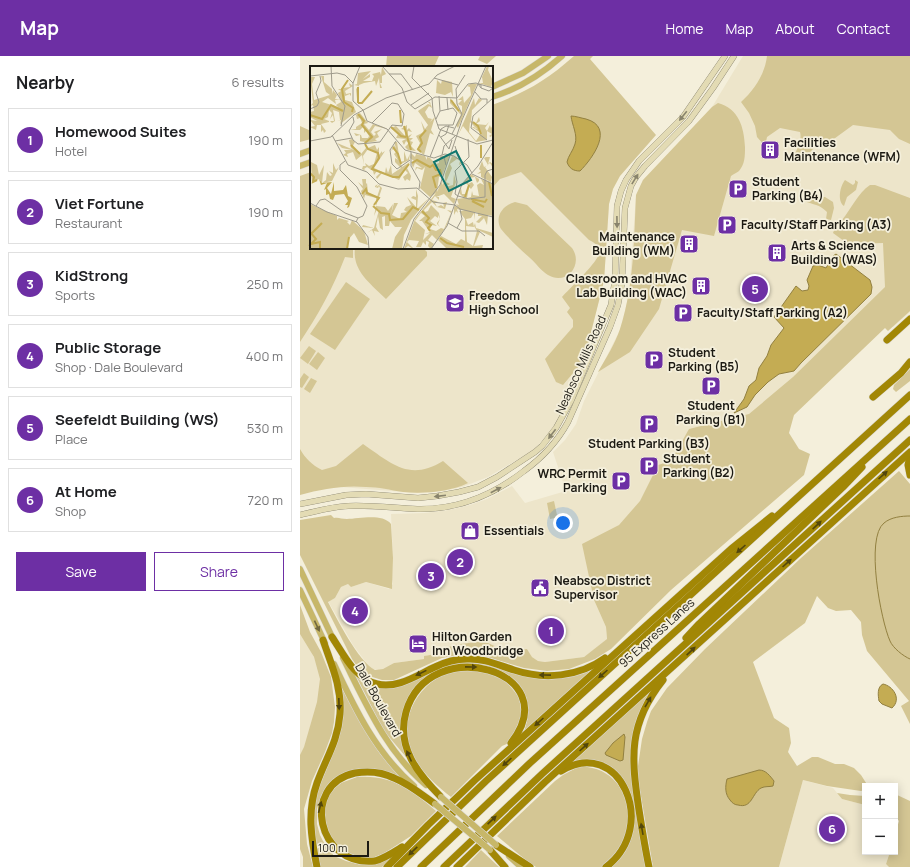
<!DOCTYPE html>
<meta charset="utf-8">
<style>
body{margin:0;font-family:Manrope,sans-serif;background:#f6f6f6;color:#202124}
.controls{position:absolute;right:12px;bottom:12px;display:grid;overflow:hidden;border-radius:0px;box-shadow:0 2px 10px #0003}
.controls button{width:36px;height:36px;display:grid;place-items:center;padding:0;border:0;border-bottom:1px solid #e0e0e0;background:#fff;color:#202124;font:20px sans-serif}
.scale{position:absolute;left:12px;bottom:10px;width:57px;box-sizing:border-box;padding-left:4px;border:2px solid #1c1a13;border-top:0;font-size:11px;line-height:14px;white-space:nowrap;color:#1c1a13;-webkit-text-stroke:3px #f4efdb;paint-order:stroke}
.you{position:absolute;left:263px;top:467px;width:14px;height:14px;margin:-10px;border:3px solid #fff;border-radius:50%;background:#1a73e8;box-shadow:0 0 0 6px #1a73e833}
.badge{display:grid;place-items:center;width:26px;height:26px;border-radius:50%;background:#6d2fa4;color:#fff;font-size:13px;font-weight:700}
.pin{position:absolute;translate:-50% -50%;border:2px solid #fff;box-shadow:0 1px 4px #0006}
.list{margin:0;padding:0;list-style:none}
h2{display:flex;justify-content:space-between;align-items:center;height:52px;margin:0;padding:0 16px;font-size:17px}
h2 small{font-size:13px;font-weight:400;color:#757577}
.list li{display:grid;grid-template-columns:26px 1fr auto;gap:12px;align-items:center;box-sizing:border-box;height:64px;margin:0 8px 8px;padding:0 8px;border:1px solid #e0e0e0;border-radius:0px}
.list b{display:block;font-size:15px;white-space:nowrap}
.list p{margin:0;font-size:13px;white-space:nowrap;color:#757577}
.list em{font-size:13px;font-style:normal;color:#757577}
.actions{display:flex;gap:8px;padding:12px 16px}
.actions a{flex:1;padding:9px 0;border:1px solid #6d2fa4;border-radius:0px;text-align:center;font-size:14px;color:#6d2fa4}
.actions .main{background:#6d2fa4;color:#fff}
.map{position:relative;flex:none;width:610px;height:811px;overflow:hidden}
header{display:flex;align-items:center;gap:24px;box-sizing:border-box;height:56px;padding:0 20px;background:#6d2fa4;color:#fff}
header strong{font-size:19px}
nav{display:flex;gap:22px;margin-inline-start:auto;font-size:14px}
main{display:flex}
aside{flex:1;background:#fff}
.map>svg:first-child{display:block}
.built{fill:#ede5ca}
.green{fill:#d4c694}
.water{fill:#c4ac53;stroke:#928040}
.lines{fill:none;stroke-linecap:round;stroke-linejoin:round}
.stream{stroke:#928040;stroke-width:1}
.secondary-casing{stroke:#7b7664;stroke-width:6}
.primary-casing{stroke:#dbdad9;stroke-width:7}
.highway-casing{stroke:#dbdad9;stroke-width:8}
.secondary{stroke:#e3dbb4;stroke-width:5.5}
.primary{stroke:#c7b769;stroke-width:6}
.highway{stroke:#a28705;stroke-width:7}
.primary-bridge-casing{stroke:#dbdad9;stroke-width:7;stroke-linecap:butt}
.primary-bridge{stroke:#c7b769;stroke-width:6}
.oneway{fill:#89846c}
.oneway2{fill:#52460d}
.oneway3{fill:#72683e}
.labels{text-anchor:middle;stroke-width:3.5;stroke-linejoin:round;paint-order:stroke}
.poi-label{font-size:12px;font-weight:bold;fill:#1c1a13;stroke:#f4efdb;text-anchor:start}
.street-label{font-size:12px;fill:#1c1a13;stroke:#f4efdb}
.inset-river{fill:none;stroke:#c4ac53;stroke-width:2}
.inset-road{fill:none;stroke:#9e9a8b;stroke-width:1}
.view{fill:#0f766e;fill-opacity:0.15;stroke:#0f766e;stroke-width:2}
.inset-edge{fill:none;stroke:#1c1a13;stroke-width:2}
</style>
<header>
<strong>Map</strong>
<nav><a>Home</a><a>Map</a><a>About</a><a>Contact</a></nav>
</header>
<main>
<aside>
<h2>Nearby<small>6 results</small></h2>
<ul class="list">
<li><span class="badge">1</span><div><b>Homewood Suites</b><p>Hotel</p></div><em>190 m</em></li>
<li><span class="badge">2</span><div><b>Viet Fortune</b><p>Restaurant</p></div><em>190 m</em></li>
<li><span class="badge">3</span><div><b>KidStrong</b><p>Sports</p></div><em>250 m</em></li>
<li><span class="badge">4</span><div><b>Public Storage</b><p>Shop · Dale Boulevard</p></div><em>400 m</em></li>
<li><span class="badge">5</span><div><b>Seefeldt Building (WS)</b><p>Place</p></div><em>530 m</em></li>
<li><span class="badge">6</span><div><b>At Home</b><p>Shop</p></div><em>720 m</em></li>
</ul>
<div class="actions"><a class="main">Save</a><a>Share</a></div>
</aside>
<div class="map">
<svg width="610" height="811" viewBox="0 0 610 811">
<rect width="100%" height="100%" fill="#f4efdb"/>
<g class="built">
<path d="M 443,0 L 610,0 L 610,256 L 593,271 L 582,261 L 484,357 L 284,493 L 294,544 L 306,571 L 307,584 L 284,601 L 245,606 L 238,605 L 232,601 L 227,593 L 205,595 L 184,585 L 153,589 L 136,598 L 125,600 L 124,603 L 94,607 L 87,612 L 79,614 L 72,613 L 68,609 L 53,589 L 28,545 L 35,542 L 41,531 L 48,528 L 51,531 L 66,526 L 89,533 L 93,528 L 92,523 L 93,502 L 91,458 L 125,457 L 149,454 L 170,449 L 187,443 L 212,430 L 225,447 L 266,435 L 253,396 L 265,384 L 276,368 L 284,345 L 320,274 L 329,239 L 336,139 L 343,124 L 412,51 Z"/>
<path d="M 192,50 L 330,64 L 309,148 L 304,225 L 284,304 L 259,366 L 234,394 L 188,421 L 162,431 L 148,434 L 117,437 L 41,431 L 21,432 L 0,438 L 0,268 L 41,192 L 192,192 Z"/>
<path d="M 0,570 L 27,631 L 0,733 Z"/>
<path d="M 503,724 L 533,732 L 542,743 L 565,749 L 565,796 L 590,796 L 586,808 L 589,811 L 479,811 Z"/>
</g>
<g class="green">
<path d="M 87,0 L 139,0 L 134,11 L 86,11 Z"/>
<path d="M 180,0 L 196,0 L 187,8 L 178,4 Z"/>
<path d="M 274,0 L 293,0 L 290,3 L 356,79 L 320,120 L 313,133 L 309,148 L 304,225 L 284,304 L 263,329 L 256,326 L 245,303 L 273,271 L 273,264 L 267,256 L 270,252 L 262,241 C 269,233 301,204 300,194 C 300,190 293,186 289,184 L 221,116 L 200,123 L 192,132 L 192,49 C 226,36 246,25 274,0 Z"/>
<path d="M 467,0 L 610,0 L 610,88 L 599,83 L 590,74 L 553,69 L 527,88 L 515,91 L 510,96 L 499,101 L 495,98 C 498,91 502,83 500,76 L 480,72 L 467,81 L 465,90 L 457,81 L 455,70 L 449,57 L 441,46 C 454,34 465,18 467,0 Z"/>
<path d="M 418,47 C 439,53 444,71 445,91 C 445,100 445,108 439,115 C 437,117 433,118 431,120 L 414,180 L 382,174 L 359,253 L 330,296 L 298,316 C 306,302 315,288 320,273 C 334,230 334,183 336,139 L 343,124 L 412,51 Z"/>
<path d="M 0,70 L 11,75 L 11,83 L 0,86 Z"/>
<path d="M 11,116 L 11,192 L 53,192 L 53,202 L 45,201 C 33,232 18,259 0,286 L 0,120 Z"/>
<path d="M 545,124 L 553,129 L 555,127 L 555,124 L 558,126 L 556,134 L 547,141 L 544,150 C 537,145 540,130 545,124 Z"/>
<path d="M 570,129 L 575,129 L 610,142 L 610,255 L 588,275 L 585,272 L 494,359 L 489,377 L 499,393 L 510,398 L 504,419 L 371,534 L 311,593 L 295,603 L 269,613 L 247,615 L 224,612 L 181,599 L 163,598 L 142,602 L 94,624 L 82,624 L 69,620 L 59,613 L 52,603 L 0,499 L 0,464 L 31,459 L 34,462 C 39,461 41,463 47,463 C 59,463 82,457 91,468 L 93,502 L 92,533 L 66,526 L 51,531 L 48,528 L 41,531 L 35,542 L 28,546 C 37,563 58,605 75,614 L 83,613 L 94,607 L 124,603 L 124,600 L 136,598 L 153,589 L 184,585 L 205,595 L 227,593 L 232,601 L 238,605 L 245,606 L 284,601 L 307,583 L 306,571 L 294,544 L 282,488 L 319,469 L 340,445 L 358,409 L 371,405 L 389,373 L 449,358 L 493,321 L 585,231 L 583,187 L 548,188 L 533,177 C 535,171 539,169 542,164 C 551,153 558,137 570,129 Z"/>
<path d="M 507,140 L 525,141 L 533,146 L 534,152 L 531,164 L 526,163 L 527,156 C 519,148 514,149 504,145 L 504,142 Z"/>
<path d="M 215,146 L 227,149 L 272,192 C 284,209 266,230 248,219 C 241,215 236,207 230,202 C 220,193 210,184 201,173 C 194,161 203,149 215,146 Z"/>
<path d="M 55,192 L 123,192 L 127,196 L 127,200 L 86,243 C 71,228 52,215 55,192 Z"/>
<path d="M 46,226 L 70,243 L 35,294 L 10,278 Z"/>
<path d="M 9,290 L 16,295 L 8,308 L 0,302 Z"/>
<path d="M 18,296 L 25,302 L 17,314 L 9,308 Z"/>
<path d="M 610,313 L 610,325 L 596,336 L 593,333 L 594,329 Z"/>
<path d="M 4,317 L 9,321 L 2,332 L 0,331 L 0,323 Z"/>
<path d="M 11,322 L 17,325 L 10,337 L 4,333 Z"/>
<path d="M 63,388 C 91,407 109,426 143,405 L 168,427 C 150,436 123,438 103,436 C 90,434 79,431 66,431 C 43,429 22,433 0,439 L 0,393 C 5,402 12,409 22,414 L 36,410 Z"/>
<path d="M 599,415 L 610,428 L 610,668 L 601,650 L 609,645 L 567,595 L 562,579 L 561,566 L 551,554 L 536,555 L 528,552 L 517,540 L 505,567 L 453,606 L 474,662 L 489,672 L 491,687 L 488,696 L 497,710 L 512,701 L 518,701 L 535,708 L 544,708 L 554,712 L 561,719 L 568,730 L 565,730 L 565,734 L 561,735 L 527,730 L 503,724 L 479,811 L 353,811 L 337,717 L 342,683 L 347,666 L 351,655 L 367,632 L 405,593 L 501,502 Z"/>
<path d="M 254,445 L 257,459 L 255,462 L 250,463 L 247,447 Z"/>
<path d="M 0,549 L 10,576 L 21,596 L 31,621 L 35,651 L 34,666 L 32,677 L 25,696 L 12,725 L 4,753 L 7,788 L 13,811 L 3,811 L 3,801 L 0,793 L 0,699 L 4,691 L 17,646 L 20,623 L 14,601 L 0,578 Z"/>
<path d="M 163,606 C 191,606 213,620 241,623 C 253,624 266,622 277,619 C 282,618 287,615 292,615 L 224,676 L 227,665 L 228,651 L 226,641 L 217,627 L 208,620 L 196,614 L 162,609 L 117,631 L 111,640 L 106,649 L 102,685 L 106,701 L 84,675 L 56,620 L 77,630 L 151,608 Z"/>
<path d="M 162,614 L 181,615 L 204,623 L 219,641 L 222,660 L 209,687 L 202,690 L 151,741 C 136,729 121,716 112,698 C 98,669 114,634 141,620 C 147,617 155,616 162,614 Z"/>
<path d="M 353,632 L 333,683 L 347,811 L 311,811 C 334,789 342,756 325,727 C 322,723 318,716 313,714 C 301,709 286,709 274,705 Z"/>
<path d="M 42,633 L 70,683 L 81,699 L 103,722 L 61,715 L 24,735 L 17,753 L 17,768 L 20,779 L 23,785 L 34,800 L 46,805 L 61,809 L 81,806 L 92,802 L 82,811 L 20,811 L 12,772 L 15,741 L 31,702 L 42,643 Z"/>
<path d="M 278,711 C 320,708 339,754 323,788 C 319,797 309,806 302,811 L 236,811 L 227,805 L 197,780 L 255,725 L 263,719 Z"/>
<path d="M 57,721 C 91,718 112,734 136,755 L 111,780 L 83,798 L 69,803 L 41,797 L 36,794 L 22,760 L 28,740 L 35,732 L 41,727 Z"/>
<path d="M 537,737 L 550,739 L 565,740 L 565,749 L 542,743 Z"/>
<path d="M 595,738 L 610,745 L 610,811 L 589,811 L 586,808 L 590,796 L 595,796 L 595,778 L 599,765 L 595,760 Z"/>
<path d="M 181,794 L 199,811 L 165,811 Z"/>
</g>
<g class="water">
<path d="M 271,60 C 275,60 281,62 286,63 C 315,71 293,102 280,115 C 273,115 269,112 267,106 C 268,100 273,95 275,88 C 278,79 272,69 271,60 Z"/>
<path d="M 536,198 L 570,224 L 572,231 L 571,238 L 501,307 L 494,315 L 479,318 L 468,326 L 455,339 L 447,351 L 434,357 L 444,343 L 449,330 L 456,324 L 459,312 L 467,300 L 471,289 L 484,272 L 474,261 L 496,230 L 502,235 L 508,234 L 509,230 L 507,224 L 513,210 L 518,209 L 526,212 L 533,200 Z"/>
<path d="M 583,628 C 593,630 602,643 592,652 L 582,648 L 579,645 C 578,639 577,631 583,628 Z"/>
<path d="M 324,678 L 325,681 L 323,704 L 320,705 L 306,699 L 305,697 L 313,687 Z"/>
<path d="M 459,714 C 466,714 470,720 474,725 L 473,730 C 469,731 465,730 461,732 C 452,737 452,753 438,749 C 435,749 432,747 430,744 C 425,738 425,731 427,723 Z"/>
</g>
<g class="lines">
<path class="stream" d="M 610,460 C 602,460 591,461 584,467 C 565,482 581,565 590,585 C 593,592 603,600 610,603"/>
<g class="secondary-casing">
<g id="secondary">
<path d="M 0,448 L 46,439 L 66,438 L 118,442 L 137,440 L 159,436 L 178,431 L 197,421 L 235,396 L 242,390 L 256,372 L 271,345 L 311,249 L 315,224 L 317,150 L 321,135 L 326,124 L 339,105 L 383,61 L 425,0"/>
<path d="M 0,459 C 16,455 31,451 48,450 C 71,449 94,452 117,453 C 158,454 192,440 224,415 C 242,402 257,386 268,366 L 310,271 L 318,249 L 322,227 L 325,152 L 331,130 L 336,121 L 345,110 L 389,65 L 413,32 L 434,0"/>
</g>
</g>
<g class="primary-casing">
<g id="primary">
<path d="M 192,31 L 223,17 L 248,0"/>
<path d="M 192,41 C 218,33 242,18 262,0"/>
<path d="M 0,98 L 11,94"/>
<path d="M 0,110 L 11,106"/>
<path d="M 0,513 L 34,585"/>
<path d="M 0,534 L 25,587"/>
<path d="M 43,602 C 66,648 86,695 126,729"/>
<path d="M 34,608 C 55,653 76,697 114,730"/>
<path d="M 209,800 L 221,811"/>
</g>
</g>
<g class="highway-casing">
<g id="highway">
<path d="M 587,284 L 610,263"/>
<path d="M 573,341 L 601,317 L 610,306"/>
<path d="M 610,400 L 608,409 L 610,419"/>
<path d="M 32,581 C 44,599 54,622 77,628 C 98,633 117,619 135,611 C 145,606 156,603 167,603 C 184,602 198,609 214,614 C 244,624 279,621 305,602"/>
<path d="M 386,582 L 399,568 L 543,431 L 562,411"/>
<path d="M 261,715 C 319,679 360,770 306,811"/>
<path d="M 141,741 C 118,718 96,691 106,656 C 129,576 268,614 211,687"/>
<path d="M 196,789 L 230,811"/>
<path d="M 102,791 C 94,796 85,802 75,805 C 17,811 0,729 55,717 C 67,715 82,716 94,722 C 109,728 121,738 135,748"/>
<path d="M 190,794 L 205,811"/>
<path d="M 17,811 C 11,782 7,755 17,727 C 26,702 38,685 40,658 C 42,631 31,608 23,584"/>
<path d="M 87,811 L 128,769 L 175,724 L 431,493 L 472,460"/>
<path d="M 97,811 L 186,725 L 610,339"/>
<path d="M 121,811 L 230,707 L 610,363"/>
<path d="M 144,811 L 242,718 L 610,384"/>
<path d="M 157,811 L 245,726 L 610,396"/>
<path d="M 349,811 C 345,792 342,773 339,754 C 331,701 328,668 363,624"/>
</g>
</g>
<use href="#secondary" class="secondary"/>
<use href="#primary" class="primary"/>
<use href="#highway" class="highway"/>
<g class="primary-bridge-casing">
<g id="primary-bridge">
<path d="M 141,741 L 196,789"/>
<path d="M 135,748 L 190,794"/>
</g>
</g>
<use href="#primary-bridge" class="primary-bridge"/>
</g>
<defs><path id="oneway-solid" d="M-6-.8H1V-3.2L6.5 0L1 3.2V.8H-6Z"/></defs>
<g class="oneway">
<use href="#oneway-solid" transform="translate(383 60) rotate(129)"/>
<use href="#oneway-solid" transform="translate(335 123) rotate(-58)"/>
<use href="#oneway-solid" transform="translate(317 166) rotate(89)"/>
<use href="#oneway-solid" transform="translate(252 378) rotate(127)"/>
<use href="#oneway-solid" transform="translate(196 434) rotate(-28)"/>
<use href="#oneway-solid" transform="translate(140 440) rotate(173)"/>
</g>
<g class="oneway2">
<use href="#oneway-solid" transform="translate(583 419) rotate(-42)"/>
<use href="#oneway-solid" transform="translate(517 469) rotate(-43)"/>
<use href="#oneway-solid" transform="translate(441 493) rotate(138)"/>
<use href="#oneway-solid" transform="translate(487 507) rotate(-42)"/>
<use href="#oneway-solid" transform="translate(391 595) rotate(-43)"/>
<use href="#oneway-solid" transform="translate(171 611) rotate(1)"/>
<use href="#oneway-solid" transform="translate(121 617) rotate(154)"/>
<use href="#oneway-solid" transform="translate(303 618) rotate(138)"/>
<use href="#oneway-solid" transform="translate(245 619) rotate(-179)"/>
<use href="#oneway-solid" transform="translate(348 646) rotate(-60)"/>
<use href="#oneway-solid" transform="translate(39 648) rotate(88)"/>
<use href="#oneway-solid" transform="translate(239 666) rotate(138)"/>
<use href="#oneway-solid" transform="translate(284 691) rotate(-42)"/>
<use href="#oneway-solid" transform="translate(109 700) rotate(-114)"/>
<use href="#oneway-solid" transform="translate(207 706) rotate(138)"/>
<use href="#oneway-solid" transform="translate(20 751) rotate(-76)"/>
<use href="#oneway-solid" transform="translate(192 764) rotate(-43)"/>
<use href="#oneway-solid" transform="translate(342 773) rotate(-100)"/>
<use href="#oneway-solid" transform="translate(113 795) rotate(136)"/>
</g>
<use class="oneway3" href="#oneway-solid" transform="translate(17 570) rotate(65)"/>
<defs>
<g id="building-square" transform="scale(1)"><rect x="-9" y="-9" width="18" height="18" rx="4" fill="#6d2fa4" stroke="#f4efdb"/><path d="M-4-6H4V6H1V3H-1V6H-4ZM-2.5-4.3h1.7v1.8h-1.7ZM.8-4.3h1.7v1.8H.8ZM-2.5-1h1.7V.8h-1.7ZM.8-1h1.7V.8H.8Z" fill="#fff"/></g>
<g id="parking-square" transform="scale(1)"><rect x="-9" y="-9" width="18" height="18" rx="4" fill="#6d2fa4" stroke="#f4efdb"/><path d="M-3.5-5.5H1a3.5 3.5 0 0 1 0 7H-1V5.5H-3.5ZM-1-3.4V-.6H.8a1.4 1.4 0 0 0 0-2.8Z" fill="#fff"/></g>
<g id="school-square" transform="scale(1)"><rect x="-9" y="-9" width="18" height="18" rx="4" fill="#6d2fa4" stroke="#f4efdb"/><path d="M0-5L7-2L0 1L-7-2ZM-4 1L0 2.5L4 1V4Q0 6-4 4Z" fill="#fff"/></g>
<g id="shop-square" transform="scale(1)"><rect x="-9" y="-9" width="18" height="18" rx="4" fill="#6d2fa4" stroke="#f4efdb"/><path d="M-5-2.5h2.3a2.7 3.5 0 0 1 5.4 0H5L5.5 6h-11ZM-1.5-2.5h3a1.5 2.3 0 0 0-3 0Z" fill="#fff"/></g>
<g id="civic-square" transform="scale(1)"><rect x="-9" y="-9" width="18" height="18" rx="4" fill="#6d2fa4" stroke="#f4efdb"/><path d="M-.6-6.5H3V-4.5H.6V-3L4-1V1h2V6H-6V1h2V-1L-.6-3ZM-1.2 2.5V6h2.4V2.5Z" fill="#fff"/></g>
<g id="hotel-square" transform="scale(1)"><rect x="-9" y="-9" width="18" height="18" rx="4" fill="#6d2fa4" stroke="#f4efdb"/><path d="M-6-4.5h1.5V1H6V5H4.5V3h-9V5H-6ZM-4 0a1.8 1.8 0 1 1 3.6 0ZM.5 0V-2.5h3Q6-2.5 6 0Z" fill="#fff"/></g>
</defs>
<g fill-rule="evenodd">
<use href="#building-square" x="470" y="94"/>
<use href="#parking-square" x="438" y="133"/>
<use href="#parking-square" x="427" y="169"/>
<use href="#building-square" x="389" y="188"/>
<use href="#building-square" x="477" y="197"/>
<use href="#building-square" x="401" y="230"/>
<use href="#school-square" x="155" y="247"/>
<use href="#parking-square" x="383" y="257"/>
<use href="#parking-square" x="354" y="304"/>
<use href="#parking-square" x="411" y="330"/>
<use href="#parking-square" x="349" y="368"/>
<use href="#parking-square" x="349" y="410"/>
<use href="#parking-square" x="321" y="425"/>
<use href="#shop-square" x="170" y="475"/>
<use href="#civic-square" x="240" y="532"/>
<use href="#hotel-square" x="118" y="588"/>
</g>
<g class="labels">
<g class="poi-label">
<text x="484" y="91">Facilities<tspan x="484" dy="14">Maintenance (WFM)</tspan></text>
<text x="452" y="130">Student<tspan x="452" dy="14">Parking (B4)</tspan></text>
<text x="441" y="173">Faculty/Staff Parking (A3)</text>
<text x="375" y="185" text-anchor="end">Maintenance<tspan x="375" dy="14">Building (WM)</tspan></text>
<text x="491" y="194">Arts &amp; Science<tspan x="491" dy="14">Building (WAS)</tspan></text>
<text x="387" y="227" text-anchor="end">Classroom and HVAC<tspan x="387" dy="14">Lab Building (WAC)</tspan></text>
<text x="169" y="244">Freedom<tspan x="169" dy="14">High School</tspan></text>
<text x="397" y="261">Faculty/Staff Parking (A2)</text>
<text x="368" y="301">Student<tspan x="368" dy="14">Parking (B5)</tspan></text>
<text x="411" y="354" text-anchor="middle">Student<tspan x="411" dy="14">Parking (B1)</tspan></text>
<text x="349" y="392" text-anchor="middle">Student Parking (B3)</text>
<text x="363" y="407">Student<tspan x="363" dy="14">Parking (B2)</tspan></text>
<text x="307" y="422" text-anchor="end">WRC Permit<tspan x="307" dy="14">Parking</tspan></text>
<text x="184" y="479">Essentials</text>
<text x="254" y="529">Neabsco District<tspan x="254" dy="14">Supervisor</tspan></text>
<text x="132" y="585">Hilton Garden<tspan x="132" dy="14">Inn Woodbridge</tspan></text>
</g>
<g class="street-label">
<text transform="translate(281 309) rotate(-66)" y="4">Neabsco Mills Road</text>
<text transform="translate(357 577) rotate(-42)" y="4">95 Express Lanes</text>
<text transform="translate(78 644) rotate(61)" y="4">Dale Boulevard</text>
</g>
</g>
<g transform="translate(10 10)">
<rect width="183" height="183" fill="#f4efdb"/>
<path d="M 177,0 L 179,0 L 178,4 L 183,15 L 181,21 L 169,17 L 173,17 L 172,11 ZM 72,1 L 76,8 L 72,10 L 72,17 L 70,17 L 72,22 L 70,22 L 69,12 L 66,20 L 65,15 L 54,17 L 49,19 L 47,33 L 46,23 L 49,20 L 44,19 L 47,18 L 48,7 L 61,5 L 53,13 L 60,8 L 60,11 L 53,15 L 62,15 L 64,10 L 62,8 L 70,6 L 71,9 ZM 11,10 L 14,10 L 14,16 L 22,23 L 22,28 L 23,24 L 27,29 L 25,33 L 30,33 L 25,34 L 26,38 L 18,32 L 12,36 L 28,41 L 26,39 L 31,36 L 28,27 L 31,25 L 28,23 L 31,23 L 39,13 L 33,22 L 40,21 L 39,17 L 43,20 L 35,25 L 36,28 L 41,27 L 41,29 L 40,30 L 40,28 L 35,30 L 35,34 L 42,36 L 46,46 L 30,58 L 31,54 L 27,55 L 30,54 L 29,46 L 23,44 L 25,55 L 22,57 L 20,55 L 24,55 L 23,49 L 20,53 L 22,47 L 19,44 L 18,51 L 14,53 L 19,55 L 19,56 L 11,58 L 16,65 L 14,67 L 13,64 L 11,66 L 11,59 L 7,59 L 6,64 L 0,61 L 5,60 L 0,54 L 7,55 L 0,51 L 0,46 L 4,45 L 3,39 L 0,40 L 3,37 L 0,11 L 5,11 L 2,18 L 4,34 L 20,29 L 16,26 ZM 127,14 L 131,18 L 132,14 L 142,16 L 143,31 L 141,26 L 135,29 L 126,27 ZM 162,17 L 167,18 L 148,62 L 146,59 L 151,49 L 140,37 L 140,32 L 152,47 L 152,40 L 148,38 L 152,34 L 148,34 L 153,30 L 154,37 L 161,29 L 160,21 L 157,20 ZM 164,32 L 165,39 L 169,32 L 172,34 L 162,44 L 161,55 L 166,57 L 169,51 L 170,55 L 166,58 L 176,59 L 179,56 L 175,62 L 177,65 L 180,59 L 181,62 L 183,59 L 182,69 L 181,71 L 179,70 L 182,68 L 177,65 L 177,74 L 166,76 L 153,60 L 148,69 ZM 160,56 L 167,63 L 166,63 L 164,61 L 162,61 L 171,67 L 166,75 L 159,66 ZM 118,36 L 120,36 L 122,42 L 119,40 L 115,46 L 118,52 L 122,53 L 120,56 L 125,51 L 121,64 L 124,69 L 120,67 L 114,89 L 107,84 L 110,77 L 106,70 L 114,66 L 111,55 L 115,63 L 118,59 L 108,45 L 118,38 L 121,39 ZM 50,47 L 58,57 L 54,58 L 59,64 L 63,58 L 73,61 L 77,63 L 65,60 L 61,66 L 64,70 L 66,68 L 64,66 L 72,63 L 67,67 L 69,71 L 65,73 L 67,75 L 55,77 L 58,82 L 65,79 L 67,84 L 69,81 L 69,89 L 72,85 L 72,87 L 75,85 L 64,102 L 75,107 L 76,101 L 78,107 L 81,99 L 82,108 L 91,102 L 85,96 L 85,92 L 88,94 L 84,88 L 86,86 L 83,83 L 81,85 L 84,79 L 86,82 L 84,76 L 87,76 L 90,96 L 94,95 L 94,85 L 97,94 L 100,88 L 99,94 L 91,98 L 92,101 L 100,96 L 97,102 L 101,110 L 100,115 L 97,113 L 95,115 L 93,111 L 98,107 L 95,104 L 89,114 L 72,107 L 67,113 L 66,111 L 70,107 L 67,105 L 64,109 L 63,105 L 57,101 L 54,103 L 56,105 L 52,103 L 53,100 L 56,100 L 55,97 L 59,100 L 64,98 L 67,87 L 62,84 L 58,83 L 53,90 L 54,99 L 52,89 L 46,94 L 43,86 L 37,88 L 38,91 L 33,89 L 36,87 L 34,84 L 42,84 L 32,82 L 27,77 L 44,84 L 41,82 L 39,74 L 42,73 L 45,76 L 42,81 L 51,87 L 50,78 L 51,88 L 56,82 L 54,76 L 50,75 L 50,69 L 46,70 L 44,67 L 51,69 L 52,72 L 58,72 L 59,70 L 56,65 L 54,67 L 54,60 L 50,64 L 40,64 L 46,63 L 46,61 L 52,57 L 50,52 L 47,53 L 46,49 ZM 97,59 L 97,64 L 99,62 L 102,66 L 98,65 L 98,70 L 102,68 L 99,72 L 103,72 L 100,75 L 103,76 L 101,80 L 106,85 L 98,84 L 95,81 L 99,77 L 96,75 L 94,79 L 92,75 L 96,73 L 86,72 L 88,68 L 81,62 L 86,60 L 95,70 L 95,64 L 91,63 ZM 101,87 L 105,91 L 106,88 L 115,90 L 117,94 L 117,91 L 120,92 L 126,98 L 129,97 L 129,92 L 132,90 L 140,89 L 132,110 L 129,111 L 127,126 L 133,113 L 132,119 L 135,115 L 135,108 L 142,90 L 146,91 L 152,97 L 149,99 L 150,95 L 147,93 L 140,98 L 142,102 L 136,116 L 140,118 L 135,121 L 143,119 L 144,108 L 146,116 L 141,131 L 146,133 L 144,138 L 134,128 L 126,131 L 129,131 L 129,134 L 125,130 L 122,134 L 128,136 L 125,137 L 127,141 L 131,139 L 134,141 L 133,137 L 137,136 L 135,143 L 127,141 L 122,136 L 114,144 L 115,146 L 118,145 L 121,139 L 129,147 L 130,153 L 128,158 L 130,161 L 127,158 L 127,157 L 130,153 L 128,149 L 128,152 L 125,150 L 120,155 L 127,160 L 122,159 L 120,163 L 126,165 L 131,162 L 134,163 L 141,147 L 137,144 L 142,145 L 143,142 L 136,161 L 127,174 L 122,169 L 118,174 L 124,178 L 121,183 L 118,180 L 119,176 L 116,175 L 116,179 L 113,176 L 111,181 L 106,181 L 109,175 L 99,174 L 97,176 L 104,183 L 98,180 L 94,183 L 105,153 L 126,127 L 120,131 L 110,122 L 115,101 L 112,104 L 107,102 L 105,105 L 106,101 L 112,102 L 105,97 L 103,102 L 101,96 L 104,95 L 100,92 ZM 111,147 L 115,150 L 109,155 L 112,155 L 120,166 L 115,168 L 120,167 L 113,174 L 115,164 L 105,155 ZM 176,91 L 180,91 L 178,98 L 180,96 L 183,98 L 183,102 L 180,97 L 175,101 L 182,111 L 181,116 L 171,111 L 171,107 L 167,108 L 171,105 L 169,103 L 172,95 L 174,101 L 178,99 L 174,92 ZM 1,96 L 7,99 L 9,109 L 14,99 L 12,117 L 16,114 L 17,106 L 20,110 L 22,109 L 19,105 L 23,107 L 23,97 L 26,104 L 29,101 L 22,115 L 12,117 L 9,113 L 2,117 ZM 161,108 L 169,113 L 169,115 L 167,117 L 165,111 L 159,112 L 158,118 L 162,116 L 164,119 L 161,123 L 159,121 L 157,132 L 161,131 L 162,125 L 163,129 L 169,130 L 167,119 L 170,117 L 174,119 L 171,113 L 178,115 L 183,119 L 183,150 L 178,149 L 177,159 L 174,152 L 169,157 L 166,156 L 172,150 L 168,150 L 168,147 L 165,146 L 165,154 L 164,147 L 161,152 L 156,153 L 158,159 L 163,156 L 164,161 L 156,160 L 157,176 L 163,180 L 167,165 L 164,160 L 165,157 L 166,162 L 183,167 L 183,171 L 168,164 L 170,166 L 164,180 L 173,179 L 172,183 L 136,182 L 128,174 L 131,170 L 146,178 L 151,173 L 155,175 L 155,153 L 149,145 L 155,145 L 147,143 L 148,147 L 146,145 L 144,149 L 144,142 L 145,139 L 148,141 L 146,138 L 149,139 L 147,133 L 154,132 L 149,127 L 151,122 L 152,128 L 157,128 L 158,119 L 154,116 ZM 52,113 L 56,113 L 56,118 L 57,117 L 58,126 L 67,131 L 70,122 L 69,120 L 68,122 L 65,121 L 65,120 L 68,118 L 66,121 L 69,119 L 72,122 L 66,140 L 66,132 L 55,129 L 54,133 L 51,125 L 53,123 L 48,116 L 53,120 ZM 106,123 L 108,130 L 107,143 L 119,132 L 101,154 L 94,169 L 92,183 L 82,183 L 85,171 L 92,161 L 85,161 L 80,155 L 79,160 L 75,160 L 75,150 L 72,151 L 73,164 L 70,162 L 68,150 L 66,161 L 69,166 L 64,165 L 65,170 L 62,164 L 57,167 L 64,162 L 52,161 L 53,159 L 64,162 L 69,144 L 67,143 L 64,150 L 66,140 L 75,141 L 78,145 L 83,138 L 81,148 L 84,137 L 88,137 L 82,149 L 90,153 L 91,147 L 97,146 L 94,144 L 96,141 L 101,139 L 97,131 L 106,141 L 106,134 L 101,132 L 103,130 L 106,131 ZM 0,138 L 27,150 L 27,154 L 29,152 L 39,155 L 37,156 L 40,159 L 42,154 L 54,165 L 58,179 L 49,176 L 44,167 L 38,174 L 38,183 L 0,183 Z" fill="#d4c694" fill-rule="evenodd"/>
<path d="M 9,113 L 12,117 L 22,116 L 17,122 L 21,128 L 24,116 L 24,125 L 33,124 L 36,119 L 38,130 L 42,132 L 39,141 L 37,142 L 38,139 L 35,139 L 38,135 L 34,128 L 25,129 L 23,134 L 20,133 L 19,128 L 16,129 L 16,123 L 14,124 L 17,117 L 11,119 Z" fill="#c4ac53"/>
<path class="inset-river" d="M 38,14 L 32,23 L 34,36 L 43,42 L 42,46M 141,34 L 149,45M 48,37 L 52,37 L 62,25M 48,37 L 48,21M 90,44 L 91,57M 48,48 L 54,55 L 52,59 L 62,71 L 55,77M 0,49 L 12,53 L 21,39 L 33,45M 163,56 L 168,60 L 171,68M 94,60 L 101,84M 81,61 L 91,70 L 96,71M 55,78 L 58,83 L 68,87 L 69,92 L 62,103 L 83,111 L 89,111 L 99,98M 41,79 L 50,88M 83,81 L 88,88 L 91,98M 111,86 L 108,83 L 112,77 L 110,71 L 116,64M 171,92 L 171,79M 102,97 L 107,94 L 120,101 L 123,99 L 126,104 L 130,104 L 131,108 L 123,111 L 126,122M 0,107 L 4,111 L 3,116 L 7,114M 179,116 L 182,130M 52,128 L 56,123 L 57,127 L 69,132 L 64,139M 155,131 L 159,119M 161,133 L 175,136 L 177,133M 162,135 L 174,141M 63,140 L 71,147 L 79,148 L 80,154 L 93,153 L 103,141 L 109,144M 112,145 L 119,152 L 116,156 L 121,159 L 118,162 L 120,165M 0,166 L 6,173 L 1,178 L 10,176 L 10,183M 2,167 L 12,157M 130,172 L 137,177 L 154,181M 37,183 L 39,171"/>
<path class="inset-road" d="M 21,0 L 22,20 L 35,40 L 31,60M 72,0 L 92,22 L 97,36 L 105,43 L 125,31 L 147,32 L 158,18 L 166,17 L 171,19 L 171,22 L 168,18M 104,0 L 102,12 L 122,32 L 123,45 L 129,63 L 167,78 L 183,74M 79,8 L 91,8 L 103,24M 0,10 L 27,7 L 35,9 L 43,17 L 43,35 L 53,44 L 57,55 L 77,63 L 95,84 L 124,92 L 135,88 L 144,90 L 157,99 L 162,107M 124,12 L 148,19M 43,17 L 50,0M 169,18 L 183,22M 171,22 L 179,25 L 183,22M 165,26 L 171,33 L 177,33 L 177,37M 129,30 L 130,45M 137,32 L 138,44M 101,39 L 119,27M 0,43 L 7,40 L 9,36 L 6,27 L 11,15 L 10,10M 43,51 L 44,56 L 39,65 L 43,74 L 48,78 L 60,77 L 70,76 L 82,59 L 92,60 L 94,48 L 88,38 L 82,37 L 62,57M 126,53 L 130,45 L 143,42 L 147,47 L 143,59 L 128,59M 131,63 L 136,60 L 144,62M 142,68 L 152,48 L 147,38 L 146,23 L 155,9M 22,69 L 38,99 L 57,106 L 69,118 L 88,123 L 107,122 L 123,136 L 145,139M 129,69 L 139,83 L 142,74M 131,71 L 136,68 L 139,59M 177,74 L 161,62 L 163,50 L 183,32M 0,75 L 21,71 L 44,49 L 76,32 L 119,18 L 127,9 L 145,0M 25,75 L 42,72M 86,75 L 80,84 L 82,98 L 87,103 L 100,94M 145,80 L 149,93M 101,86 L 101,100 L 110,116 L 109,123M 132,89 L 134,80 L 145,70M 120,91 L 131,63M 130,91 L 134,91 L 136,99M 35,95 L 30,99 L 30,104 L 47,121 L 57,140 L 53,150 L 48,152 L 46,156M 162,108 L 183,118M 148,130 L 159,133 L 175,131 L 175,109 L 177,105 L 183,103M 148,130 L 145,128 L 147,116 L 145,105 L 159,91 L 158,73M 0,137 L 17,146 L 47,156 L 58,171 L 59,183M 145,139 L 150,143 L 183,151M 6,140 L 10,134 L 15,133 L 35,147 L 48,152M 138,157 L 152,165 L 169,165 L 175,170M 147,162 L 152,153 L 150,143M 93,183 L 104,153 L 130,119 L 152,54 L 176,0M 121,183 L 137,160 L 152,118 L 168,100 L 183,76"/>
<path class="view" d="M 146,85 L 161,114 L 139,125 L 124,96 Z"/>
<rect width="183" height="183" class="inset-edge"/>
</g>
</svg>
<div class="controls">
<button>+</button>
<button>−</button>
</div>
<div class="scale">100 m</div>
<div class="you"></div>
<div class="pin badge" style="left:251px;top:575px">1</div>
<div class="pin badge" style="left:160px;top:506px">2</div>
<div class="pin badge" style="left:131px;top:520px">3</div>
<div class="pin badge" style="left:55px;top:555px">4</div>
<div class="pin badge" style="left:455px;top:233px">5</div>
<div class="pin badge" style="left:532px;top:773px">6</div>
</div>
</main>
